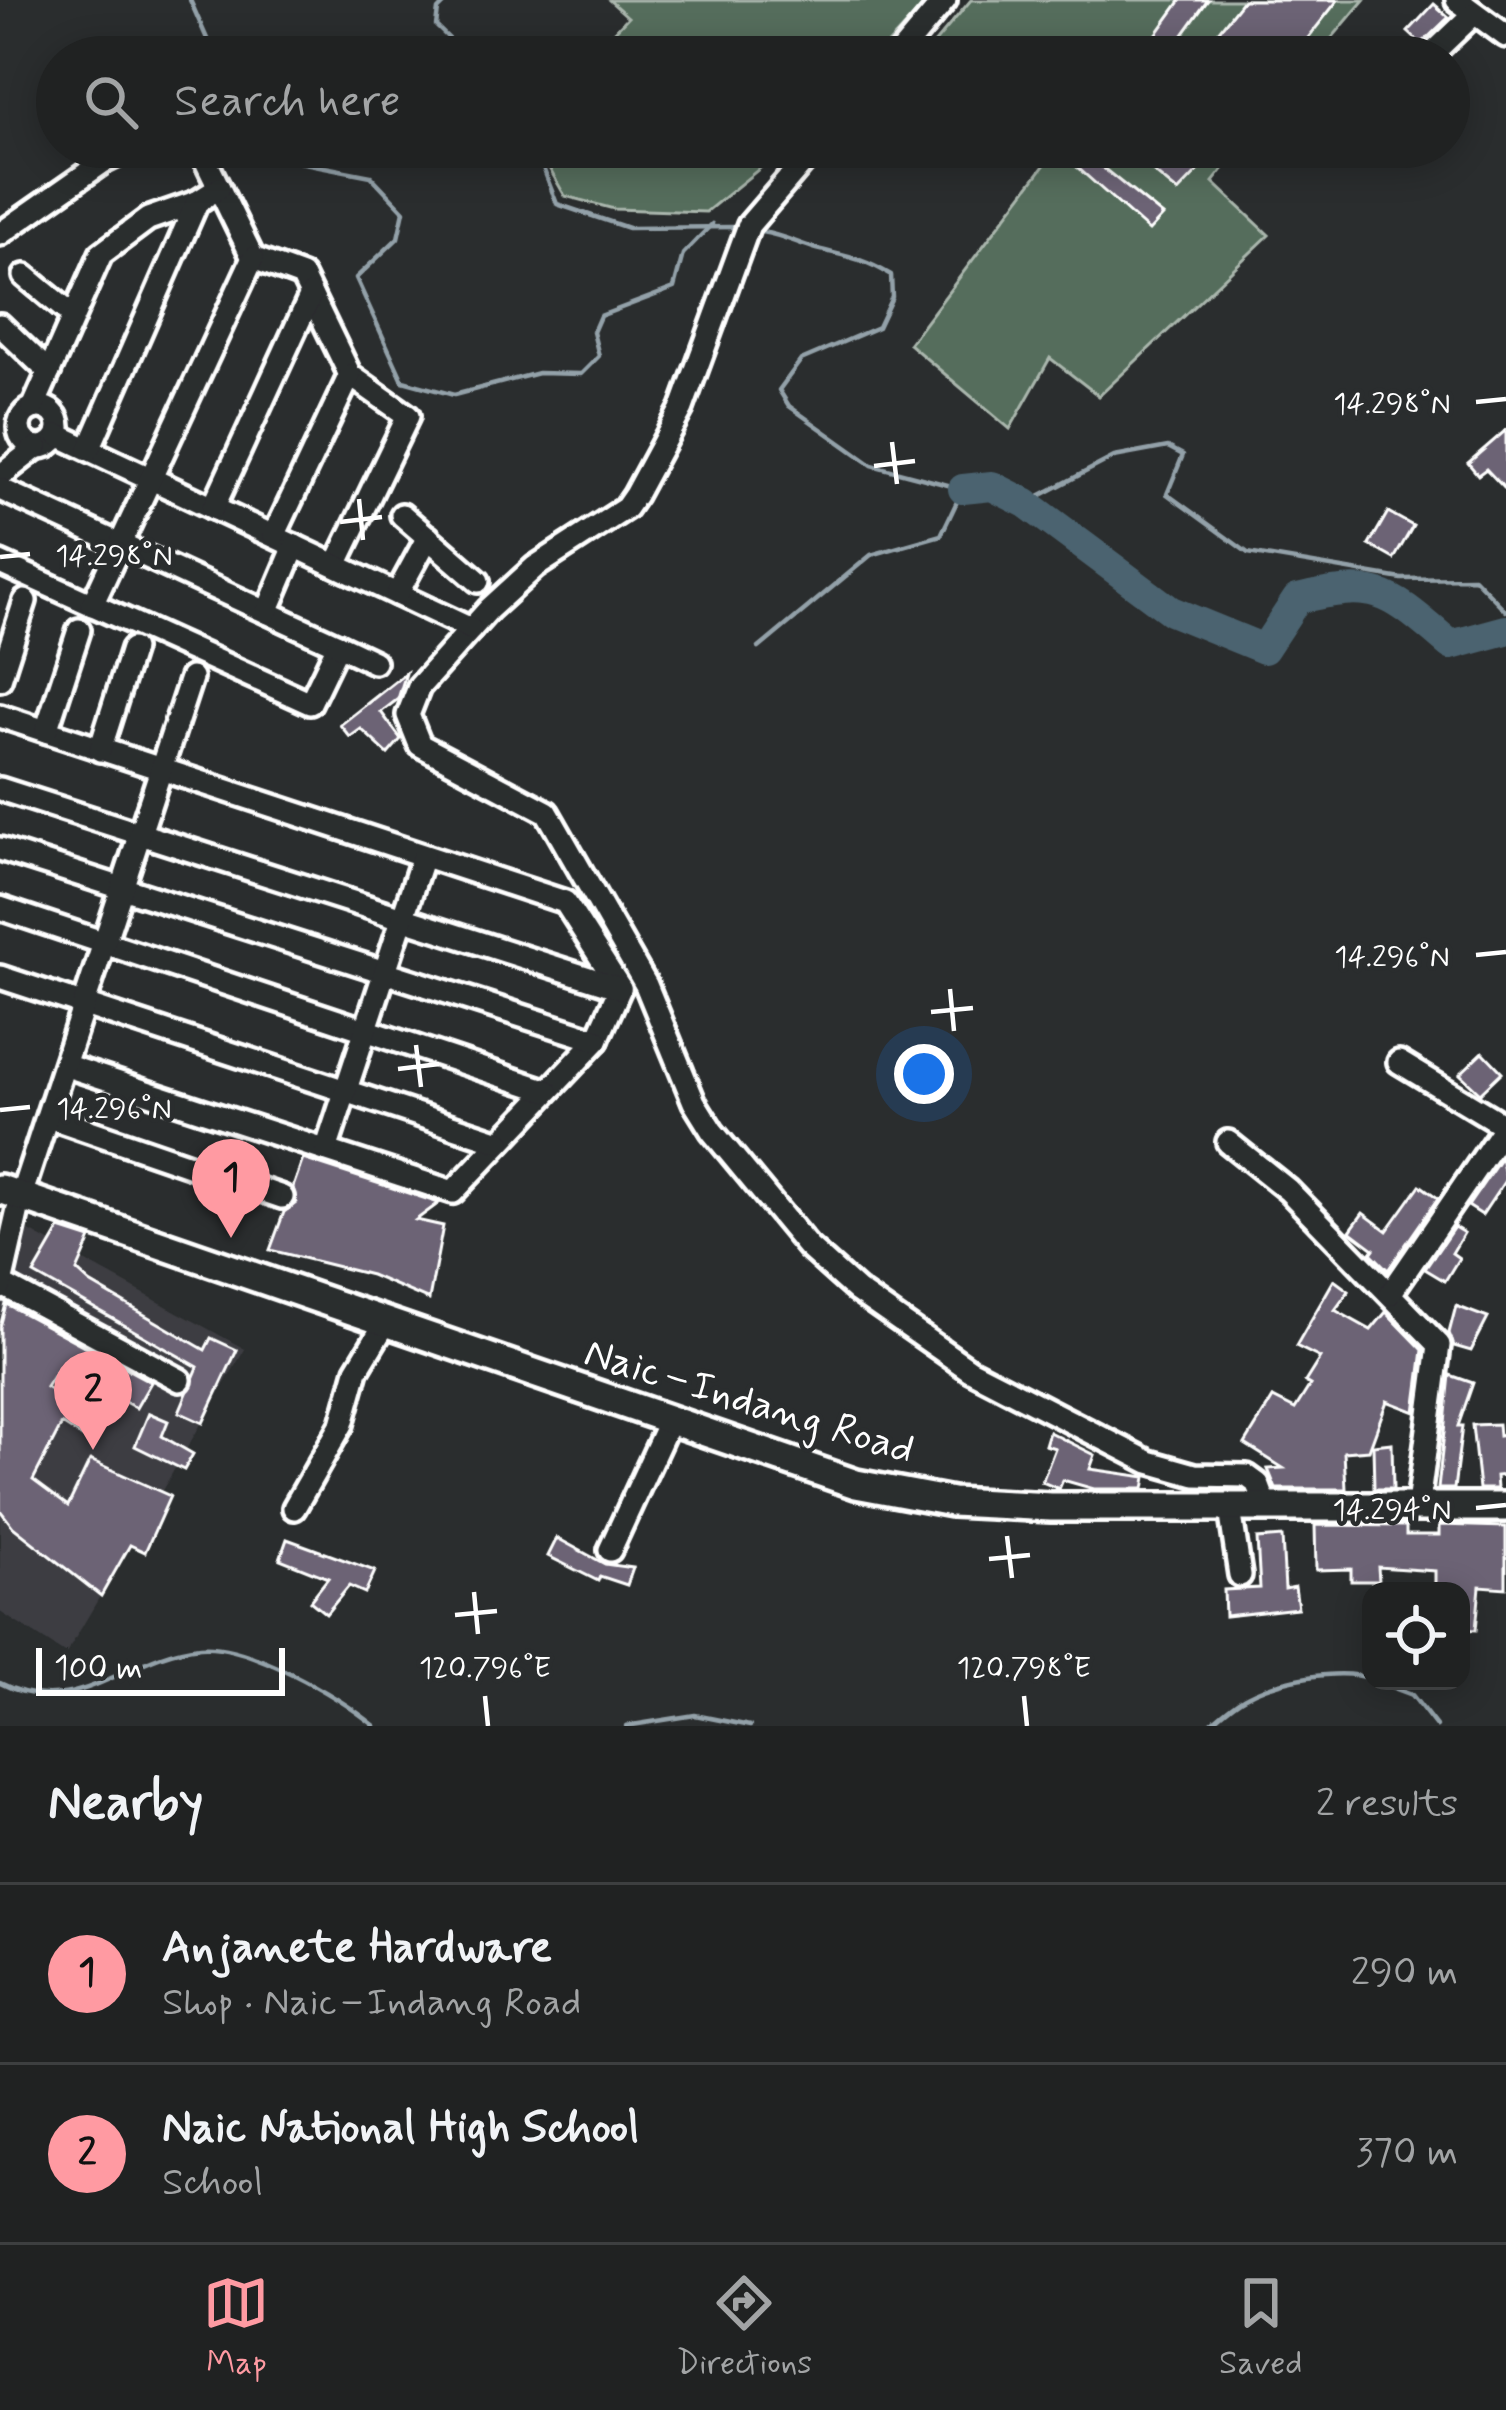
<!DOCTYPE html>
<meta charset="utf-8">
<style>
body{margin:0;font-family:Mynerve,sans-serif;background:#282a2a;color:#f1f3f6}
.controls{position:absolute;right:36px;bottom:36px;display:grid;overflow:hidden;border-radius:24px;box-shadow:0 6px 30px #0003}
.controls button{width:108px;height:108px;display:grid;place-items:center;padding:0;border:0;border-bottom:3px solid #3d3f40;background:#202222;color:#f1f3f6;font:60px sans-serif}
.scale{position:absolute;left:36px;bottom:30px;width:249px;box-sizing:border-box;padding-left:12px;border:6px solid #fff;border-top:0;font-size:33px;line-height:42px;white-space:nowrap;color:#fff;-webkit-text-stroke:9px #2a2d2e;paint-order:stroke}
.you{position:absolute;left:924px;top:1074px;width:42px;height:42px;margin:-30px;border:9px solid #fff;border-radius:50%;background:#1a73e8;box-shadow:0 0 0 18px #1a73e833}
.badge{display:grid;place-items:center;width:78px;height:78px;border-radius:50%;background:#ff9aa2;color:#111;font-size:39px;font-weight:700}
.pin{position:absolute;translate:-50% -99px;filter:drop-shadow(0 3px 6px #0008)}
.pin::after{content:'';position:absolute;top:63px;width:42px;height:36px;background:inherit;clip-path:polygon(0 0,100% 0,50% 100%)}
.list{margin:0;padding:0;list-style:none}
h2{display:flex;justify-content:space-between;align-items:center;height:156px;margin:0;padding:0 48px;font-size:51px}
h2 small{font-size:39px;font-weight:400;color:#a2a4a5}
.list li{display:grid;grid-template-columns:78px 1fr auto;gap:36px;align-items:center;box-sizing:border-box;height:180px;padding:0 48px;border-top:3px solid #3d3f40}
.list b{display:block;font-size:45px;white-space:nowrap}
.list p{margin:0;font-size:39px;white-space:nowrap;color:#a2a4a5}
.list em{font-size:39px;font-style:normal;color:#a2a4a5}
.icon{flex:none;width:66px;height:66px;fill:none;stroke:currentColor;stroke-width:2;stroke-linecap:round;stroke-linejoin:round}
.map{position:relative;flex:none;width:1506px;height:1726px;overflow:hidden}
.search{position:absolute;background:#202222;box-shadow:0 6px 30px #0003;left:36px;right:36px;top:36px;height:132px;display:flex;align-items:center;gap:30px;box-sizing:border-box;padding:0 42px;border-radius:66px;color:#a2a4a5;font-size:45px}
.sheet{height:516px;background:#202222}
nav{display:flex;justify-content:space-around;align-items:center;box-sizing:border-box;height:168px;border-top:3px solid #3d3f40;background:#202222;font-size:33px;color:#a2a4a5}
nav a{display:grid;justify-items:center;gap:6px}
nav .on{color:#ff9aa2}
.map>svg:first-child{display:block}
.built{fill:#3e3e43}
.green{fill:#546d5b;stroke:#aab6ad;stroke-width:3}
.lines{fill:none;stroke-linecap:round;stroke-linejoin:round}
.stream{stroke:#93a1a9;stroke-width:4.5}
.river{stroke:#4b636f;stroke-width:30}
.building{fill:#6c6474;stroke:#fff;stroke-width:3}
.minor-casing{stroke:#fff;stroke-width:30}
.major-casing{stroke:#fff;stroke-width:36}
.minor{stroke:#2a2d2e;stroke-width:21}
.major{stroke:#2a2d2e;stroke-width:27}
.ticks{fill:none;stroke:#fff;stroke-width:4.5}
.labels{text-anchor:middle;stroke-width:9;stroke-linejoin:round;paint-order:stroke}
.street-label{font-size:42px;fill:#fff;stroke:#2a2d2e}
.ticks-label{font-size:30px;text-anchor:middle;fill:#fff;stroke:#2a2d2e;stroke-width:9;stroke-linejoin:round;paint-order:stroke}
</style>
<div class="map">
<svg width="1506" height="1726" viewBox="0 0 1506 1726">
<rect width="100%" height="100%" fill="#2a2d2e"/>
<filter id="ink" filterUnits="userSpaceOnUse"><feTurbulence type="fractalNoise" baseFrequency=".00833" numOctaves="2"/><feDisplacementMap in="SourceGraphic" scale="24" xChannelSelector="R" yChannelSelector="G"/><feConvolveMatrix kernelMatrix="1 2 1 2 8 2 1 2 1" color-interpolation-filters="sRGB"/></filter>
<g filter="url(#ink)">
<path class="built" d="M 0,1215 L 245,1349 L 66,1654 L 0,1612 Z"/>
<g class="green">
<path d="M 609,0 L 929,0 L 876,57 L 590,57 L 628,17 Z"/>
<path d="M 971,0 L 1364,0 L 1316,57 L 934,57 L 927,52 Z"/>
<path d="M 537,147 L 786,147 L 706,212 L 614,209 L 565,196 Z"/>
<path d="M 1046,147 L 1241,147 L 1213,182 L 1269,235 L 1099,396 L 1050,358 L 1010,429 L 909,344 L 1053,154 Z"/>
</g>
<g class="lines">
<g class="stream">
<path d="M 190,0 L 215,57"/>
<path d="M 448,0 L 438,10 L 436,26 L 468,57"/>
<path d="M 288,147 L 299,162 L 371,176 L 404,211 L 398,238 L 356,278 L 403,381 L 454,395 L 538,373 L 581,374 L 599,356 L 593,332 L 600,316 L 674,288 L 683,254 L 712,224"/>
<path d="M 535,147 L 557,204 L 628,228 L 734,227"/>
<path d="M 1026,503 L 1114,457 L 1168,447 L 1183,455 L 1167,494 L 1248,553 L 1402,579 L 1474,578 L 1506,611"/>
<path d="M 759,648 L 871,555 L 941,535 L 963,489 L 872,465 L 789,406 L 779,390 L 801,360 L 878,327 L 892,297 L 891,275 C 862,258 849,257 817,249 C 798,244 783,235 761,232"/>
<path d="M 1375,1681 L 1412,1695 L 1436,1726"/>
<path d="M 0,1683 C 77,1723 126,1654 200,1647 C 248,1643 338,1696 375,1726"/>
<path d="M 626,1726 L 695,1715 L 750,1726"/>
<path d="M 1208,1726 C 1220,1716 1233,1703 1247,1696 C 1276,1680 1340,1667 1371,1679"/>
</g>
<path class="river" d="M 963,489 L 992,486 L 1026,503 L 1171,611 L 1264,649 L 1297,599 C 1380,580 1387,591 1451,645 L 1506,630"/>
</g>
<g class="building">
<path d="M 1181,0 L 1208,0 L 1167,57 L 1140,57 Z"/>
<path d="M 1243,0 L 1338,0 L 1293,57 L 1198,57 Z"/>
<path d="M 1434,4 L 1449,17 L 1421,44 L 1408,32 Z"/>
<path d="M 1077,147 L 1163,216 L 1149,231 L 1068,159 Z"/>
<path d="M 1123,147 L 1153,147 L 1178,168 L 1195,147 L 1221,147 L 1178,192 Z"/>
<path d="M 1506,430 L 1506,490 L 1486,469 L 1478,475 L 1468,463 Z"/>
<path d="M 1388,512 L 1413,526 L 1394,559 L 1369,545 Z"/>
<path d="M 406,673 L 398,699 L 381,712 L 401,739 L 388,754 L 361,729 L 350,737 L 340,725 Z"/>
<path d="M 1483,1052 L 1502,1072 L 1480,1093 L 1460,1074 Z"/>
<path d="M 1501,1158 L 1506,1179 L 1482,1215 L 1468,1206 Z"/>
<path d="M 303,1159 L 439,1203 L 416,1220 L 443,1226 L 429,1300 L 371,1275 L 270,1250 L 284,1212 L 296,1203 L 293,1187 Z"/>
<path d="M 1420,1185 L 1438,1198 L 1388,1270 L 1371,1253 L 1374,1249 L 1350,1231 L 1363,1213 L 1387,1231 Z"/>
<path d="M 1454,1227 L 1464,1233 L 1452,1253 L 1459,1258 L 1445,1281 L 1425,1269 Z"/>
<path d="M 60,1229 L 91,1239 L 77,1271 L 90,1283 L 205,1350 L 211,1338 L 237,1350 L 203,1423 L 179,1412 L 198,1367 L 34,1274 Z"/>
<path d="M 1334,1280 L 1349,1291 L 1335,1310 L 1371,1330 L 1386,1312 L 1423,1350 L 1415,1412 L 1387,1401 L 1369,1450 L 1344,1452 L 1346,1489 L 1276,1489 L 1268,1469 L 1283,1468 L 1245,1444 L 1273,1398 L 1295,1409 L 1310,1385 L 1305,1382 L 1320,1358 L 1296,1346 Z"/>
<path d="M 6,1304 L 151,1382 L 136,1408 L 59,1367 L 46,1387 L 99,1422 L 87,1440 L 62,1424 L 33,1480 L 68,1506 L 90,1460 L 170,1496 L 145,1552 L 130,1545 L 101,1596 L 13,1527 L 0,1510 L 0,1327 Z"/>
<path d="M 1456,1306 L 1488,1318 L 1471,1351 L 1454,1346 L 1449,1333 Z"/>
<path d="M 1450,1375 L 1473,1383 L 1458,1426 L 1462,1426 L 1454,1489 L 1438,1489 Z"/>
<path d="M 149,1413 L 168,1421 L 162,1436 L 193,1454 L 184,1470 L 135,1446 Z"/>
<path d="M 1498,1424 L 1499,1436 L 1506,1435 L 1506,1475 L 1496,1476 L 1497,1489 L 1479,1489 L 1472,1425 Z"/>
<path d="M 1049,1432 L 1095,1455 L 1090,1469 L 1146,1477 L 1144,1489 L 1094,1489 L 1063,1480 L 1059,1489 L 1042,1482 L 1055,1448 L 1045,1445 Z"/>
<path d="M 1392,1443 L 1393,1489 L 1374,1489 L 1373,1445 Z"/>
<path d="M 1315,1525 L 1406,1526 L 1406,1535 L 1439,1535 L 1439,1525 L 1506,1527 L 1506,1588 L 1480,1586 L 1476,1630 L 1461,1629 L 1461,1591 L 1435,1591 L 1435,1571 L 1378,1567 L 1379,1581 L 1351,1581 L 1351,1569 L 1316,1570 Z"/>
<path d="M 1282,1537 L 1285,1589 L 1295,1587 L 1298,1608 L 1225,1616 L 1224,1590 L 1260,1588 L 1257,1539 Z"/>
<path d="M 557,1538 L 605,1564 L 633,1568 L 627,1585 L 600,1576 L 598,1581 L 548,1556 Z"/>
<path d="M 287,1539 L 375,1571 L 365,1593 L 349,1586 L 326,1614 L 310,1601 L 328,1578 L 280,1559 Z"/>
</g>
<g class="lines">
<g class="minor-casing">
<g id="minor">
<path d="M 1457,0 L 1506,36"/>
<path d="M 1430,56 L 1474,14"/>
<path d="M 897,57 L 945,0"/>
<path d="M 199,147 L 253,258 L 302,276 L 350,375 L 408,416 L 336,565"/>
<path d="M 816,147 L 749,225 L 682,408 L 635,495 L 626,508 L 535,567 L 489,609 L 419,687 L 408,715 L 420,745 L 547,812 L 646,985 L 694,1102 L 712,1131 L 808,1247 L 857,1291 L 970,1370 L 1149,1462 L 1195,1475 L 1247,1476 L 1258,1484 L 1267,1508"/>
<path d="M 0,234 L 103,162 L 134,147"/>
<path d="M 25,276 L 73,316"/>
<path d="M 0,325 L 49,372"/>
<circle cx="39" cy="427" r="20"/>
<path d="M 33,408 L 101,254 L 148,219 L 197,202"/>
<path d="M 58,435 L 471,629"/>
<path d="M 89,449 L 197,202 L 219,188"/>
<path d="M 0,476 L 37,447"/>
<path d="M 0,489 L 338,645 L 310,703 L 0,563"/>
<path d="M 213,508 L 311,295"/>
<path d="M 402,515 L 478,581"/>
<path d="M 274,536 L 350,375"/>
<path d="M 397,594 L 428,537"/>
<path d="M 92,605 L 253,258"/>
<path d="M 267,612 L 295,546"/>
<path d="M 338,645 L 374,662"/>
<path d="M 0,679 L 25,601"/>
<path d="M 0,716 L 565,902 L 620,988 L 597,1040 L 453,1192 L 67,1066"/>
<path d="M 46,731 L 79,630"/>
<path d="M 100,750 L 132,649"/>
<path d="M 0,789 L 620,988"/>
<path d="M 0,849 L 597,1040"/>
<path d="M 0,908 L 548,1091"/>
<path d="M 0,977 L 500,1142"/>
<path d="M 49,1117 L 282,1197"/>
<path d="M 1228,1142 L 1288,1190 L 1439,1345 L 1418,1505"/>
<path d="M 326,1150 L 423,856"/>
<path d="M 1,1284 L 180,1380"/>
<path d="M 0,1288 L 21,1196 L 191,678"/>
<path d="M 1390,1294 L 1505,1126 L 1399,1062"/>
<path d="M 294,1508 L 342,1424 L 357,1370 L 386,1322"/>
<path d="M 1230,1509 L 1240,1575"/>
<path d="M 610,1550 L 669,1422"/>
</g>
</g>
<g class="major-casing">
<path id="major" d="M 0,1189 L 856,1484 L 952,1502 L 1051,1507 L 1506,1507"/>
</g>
<use href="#minor" class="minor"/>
<use href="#major" class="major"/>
</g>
</g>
<path class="ticks" d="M 1476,402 L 1506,399M 892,442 L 897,484M 874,466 L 915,461M 359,499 L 363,540M 340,522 L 382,517M 0,557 L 30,554M 1476,955 L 1506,952M 950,989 L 954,1031M 931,1012 L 973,1008M 416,1045 L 421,1087M 398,1069 L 439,1064M 0,1110 L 30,1107M 1476,1508 L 1506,1505M 1007,1536 L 1012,1578M 989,1559 L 1030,1555M 474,1592 L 478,1634M 455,1615 L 497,1611M 485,1696 L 488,1726M 1024,1696 L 1027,1726"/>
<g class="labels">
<g class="street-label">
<text transform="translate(750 1399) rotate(17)" y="15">Naic–Indang Road</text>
</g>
</g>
<g class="ticks-label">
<text x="1392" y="413">14.298°N</text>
<text x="114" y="565">14.298°N</text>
<text x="1392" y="966">14.296°N</text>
<text x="114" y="1118">14.296°N</text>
<text x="1392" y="1519">14.294°N</text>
<text x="485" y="1677">120.796°E</text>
<text x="1024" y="1677">120.798°E</text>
</g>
</svg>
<div class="controls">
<button><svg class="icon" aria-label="locate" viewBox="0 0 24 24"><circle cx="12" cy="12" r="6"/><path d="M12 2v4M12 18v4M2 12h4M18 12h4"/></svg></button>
</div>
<div class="scale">100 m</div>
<div class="you"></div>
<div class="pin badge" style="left:231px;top:1238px">1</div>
<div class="pin badge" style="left:93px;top:1450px">2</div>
<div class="search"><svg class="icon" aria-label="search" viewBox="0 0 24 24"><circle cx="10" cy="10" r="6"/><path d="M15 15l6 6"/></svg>Search here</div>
</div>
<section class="sheet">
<h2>Nearby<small>2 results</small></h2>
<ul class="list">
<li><span class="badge">1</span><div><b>Anjanete Hardware</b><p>Shop · Naic–Indang Road</p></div><em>290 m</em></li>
<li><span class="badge">2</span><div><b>Naic National High School</b><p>School</p></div><em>370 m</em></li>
</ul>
</section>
<nav>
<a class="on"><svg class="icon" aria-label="map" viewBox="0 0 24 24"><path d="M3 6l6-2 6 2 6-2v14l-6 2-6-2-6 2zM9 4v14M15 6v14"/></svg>Map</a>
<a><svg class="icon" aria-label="directions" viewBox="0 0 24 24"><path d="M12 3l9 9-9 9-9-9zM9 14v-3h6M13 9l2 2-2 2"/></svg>Directions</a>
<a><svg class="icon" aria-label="saved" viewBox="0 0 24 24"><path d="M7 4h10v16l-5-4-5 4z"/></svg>Saved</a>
</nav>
